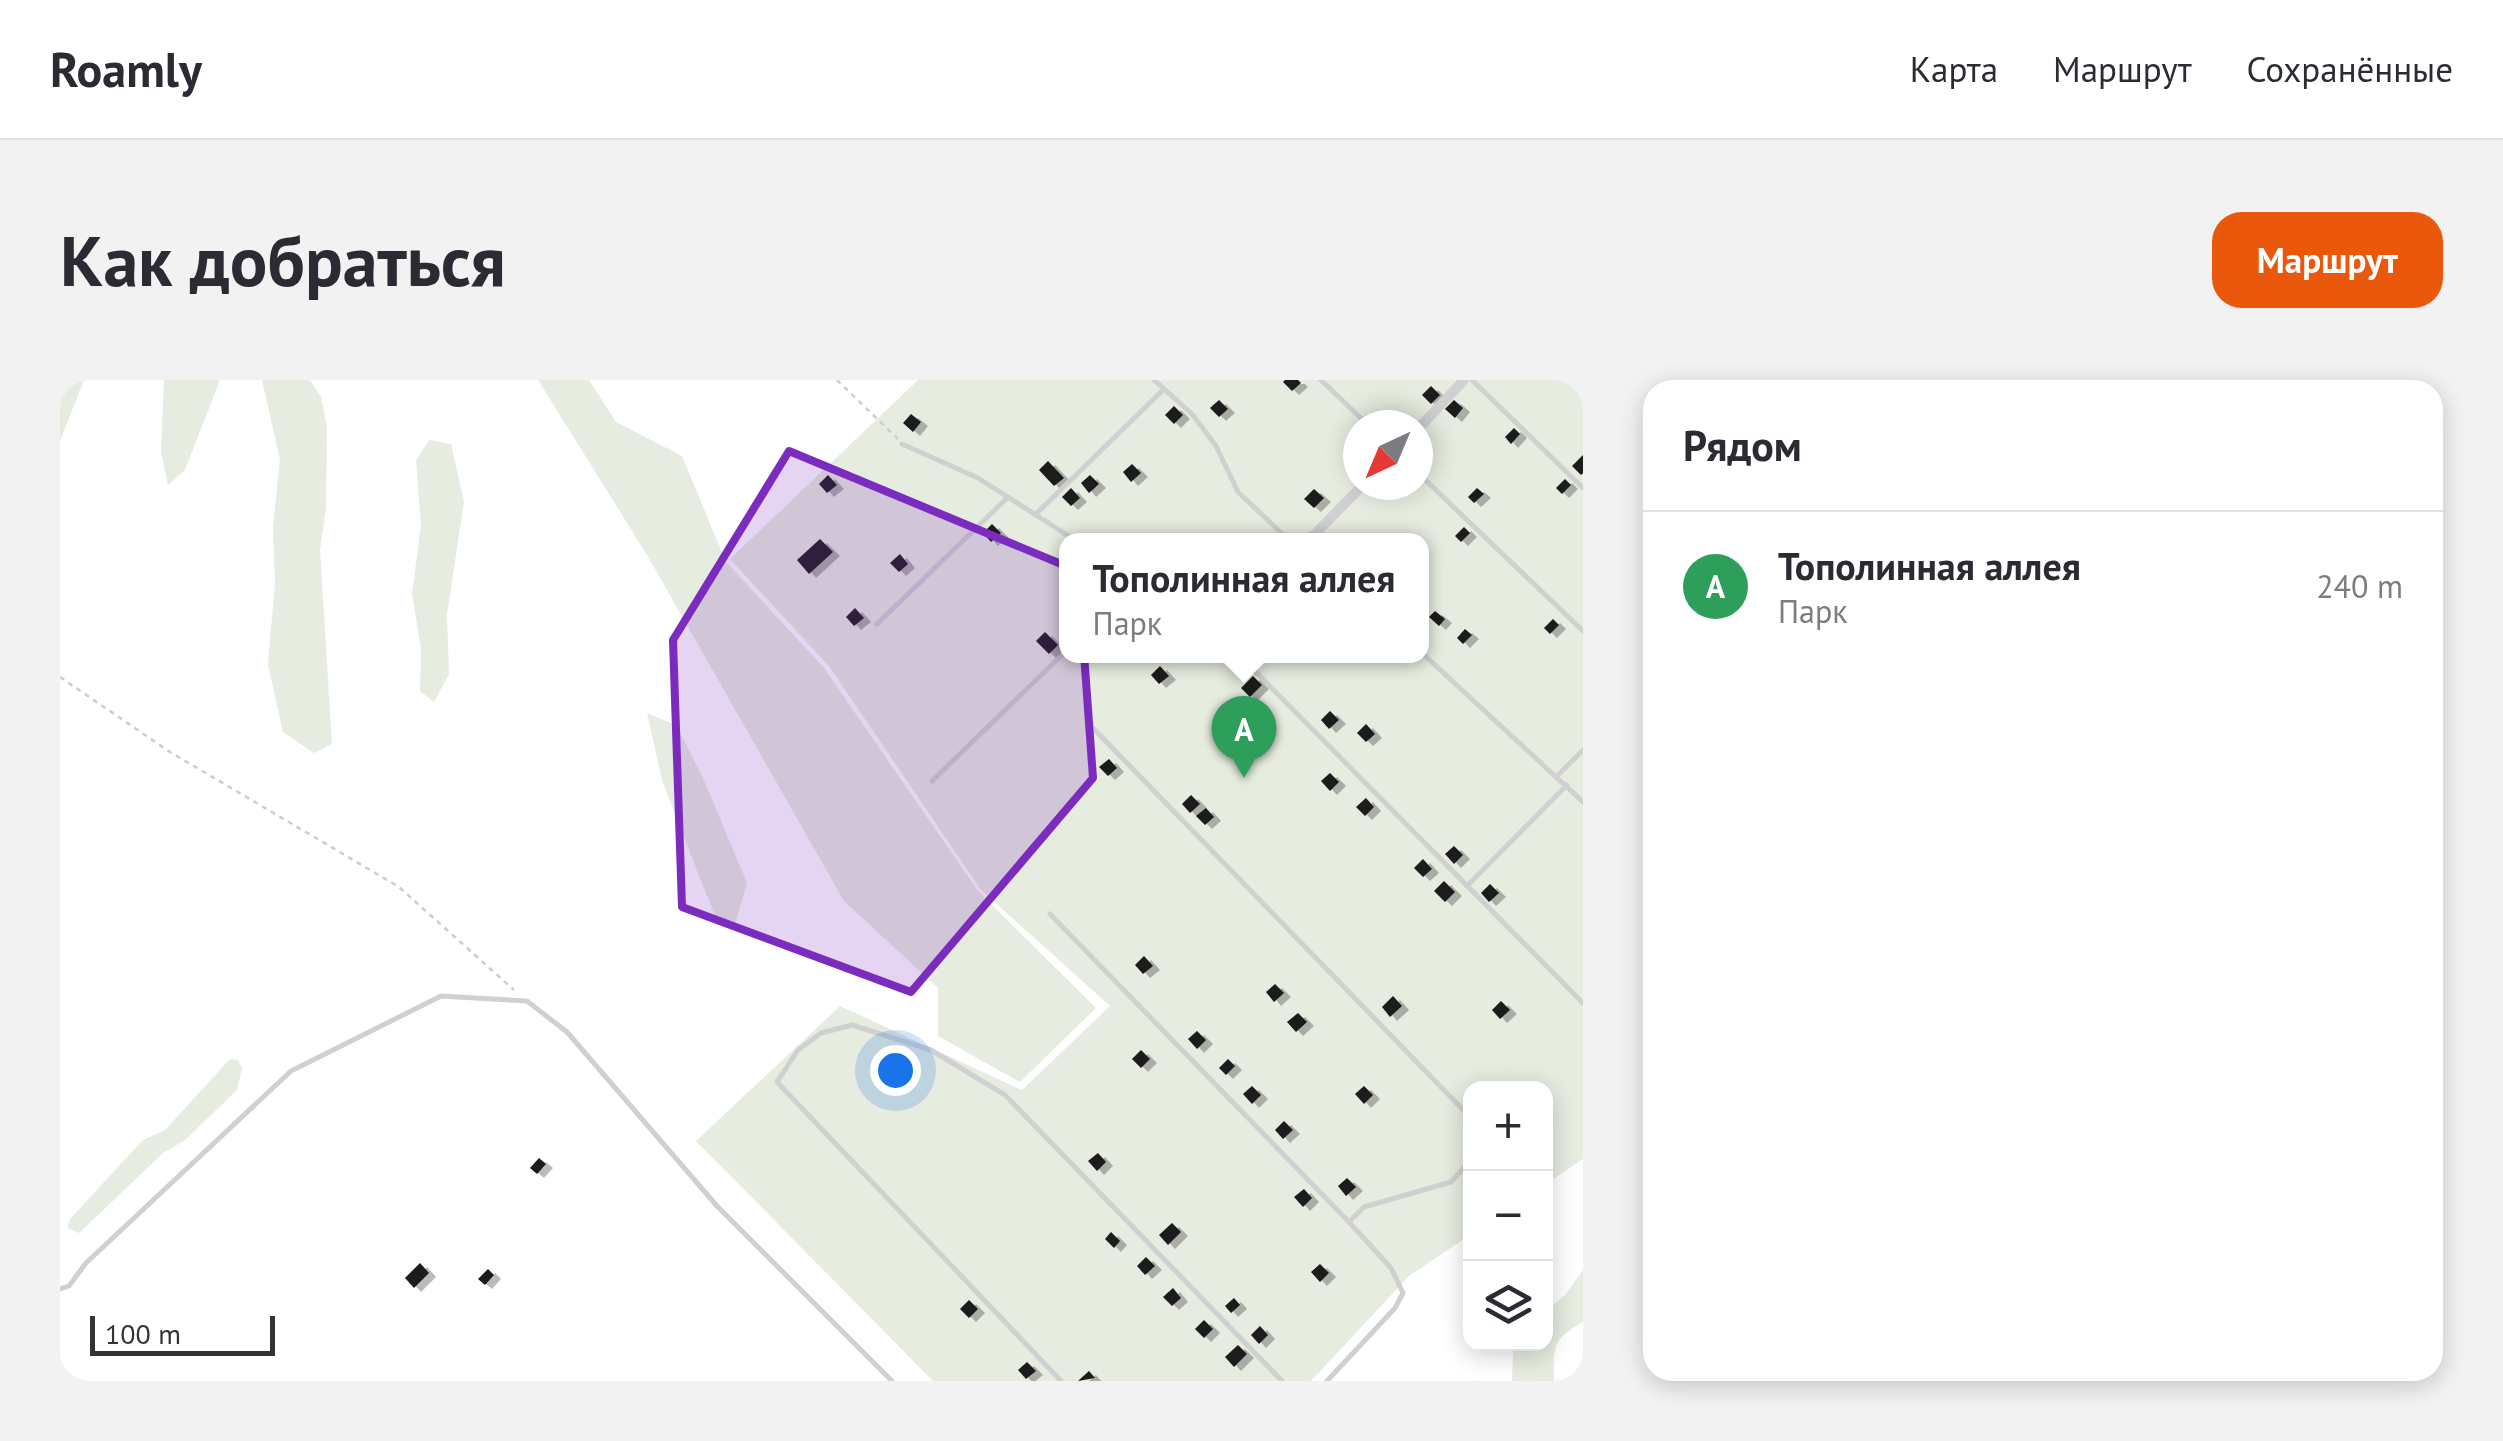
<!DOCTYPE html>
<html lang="ru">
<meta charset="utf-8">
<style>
body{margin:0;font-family:"PT Sans",sans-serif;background:#f2f2f3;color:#2b2b33}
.controls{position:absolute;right:30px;bottom:30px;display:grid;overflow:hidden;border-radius:20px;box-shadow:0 5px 25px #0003}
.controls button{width:90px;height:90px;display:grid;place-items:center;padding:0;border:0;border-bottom:2px solid #e1e1e2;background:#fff;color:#2b2b33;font:50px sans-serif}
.compass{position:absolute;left:1283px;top:30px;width:90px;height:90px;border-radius:50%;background:#fff;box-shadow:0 5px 25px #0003;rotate:224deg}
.scale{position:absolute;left:30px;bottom:25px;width:185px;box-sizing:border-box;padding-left:10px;border:5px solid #333;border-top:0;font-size:28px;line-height:35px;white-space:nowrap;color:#333;-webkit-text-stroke:8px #fff;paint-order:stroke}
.you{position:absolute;left:835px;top:690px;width:35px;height:35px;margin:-25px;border:8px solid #fff;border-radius:50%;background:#1a73e8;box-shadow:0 0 0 15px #1a73e833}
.badge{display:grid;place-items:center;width:65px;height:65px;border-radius:50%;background:#ea580c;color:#fff;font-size:32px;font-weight:700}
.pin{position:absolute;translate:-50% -82px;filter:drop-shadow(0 2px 5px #0008)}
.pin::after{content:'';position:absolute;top:52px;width:35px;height:30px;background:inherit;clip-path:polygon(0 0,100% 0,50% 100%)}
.popup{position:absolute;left:999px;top:153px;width:370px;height:130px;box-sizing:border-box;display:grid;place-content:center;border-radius:20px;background:#fff;filter:drop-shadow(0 2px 8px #0005);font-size:32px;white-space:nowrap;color:#7c7c81}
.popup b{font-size:38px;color:#2b2b33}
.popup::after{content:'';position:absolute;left:50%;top:100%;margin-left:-20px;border:20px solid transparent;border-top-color:#fff}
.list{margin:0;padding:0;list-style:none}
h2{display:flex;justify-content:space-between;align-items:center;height:130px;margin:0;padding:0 40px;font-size:42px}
h2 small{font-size:32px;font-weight:400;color:#7c7c81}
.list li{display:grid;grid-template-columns:65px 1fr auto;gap:30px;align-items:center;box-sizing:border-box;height:150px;padding:0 40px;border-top:2px solid #e1e1e2}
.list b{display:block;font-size:38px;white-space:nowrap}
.list p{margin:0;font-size:32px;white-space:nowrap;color:#7c7c81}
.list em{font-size:32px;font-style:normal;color:#7c7c81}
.icon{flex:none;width:55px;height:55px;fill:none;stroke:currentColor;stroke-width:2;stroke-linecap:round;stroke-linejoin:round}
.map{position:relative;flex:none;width:1523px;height:1001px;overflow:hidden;border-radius:30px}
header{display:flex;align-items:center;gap:60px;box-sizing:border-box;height:140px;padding:0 50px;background:#fff;border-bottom:2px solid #e1e1e2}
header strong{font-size:48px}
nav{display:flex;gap:55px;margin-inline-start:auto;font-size:35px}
.intro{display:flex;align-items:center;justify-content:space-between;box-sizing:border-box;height:240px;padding:0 60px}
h1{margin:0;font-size:70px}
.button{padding:25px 45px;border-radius:30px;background:#ea580c;color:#fff;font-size:35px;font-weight:700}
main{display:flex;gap:60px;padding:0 60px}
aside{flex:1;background:#fff;border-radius:30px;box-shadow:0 5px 25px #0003}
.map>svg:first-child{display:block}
.green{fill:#e6ecdf;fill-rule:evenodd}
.building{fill:#1a1a1a;filter:url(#shadow)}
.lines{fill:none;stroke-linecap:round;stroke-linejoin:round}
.path{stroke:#cdcdcd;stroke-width:2.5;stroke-dasharray:5 5;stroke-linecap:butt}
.lane{stroke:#d0d0d0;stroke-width:5}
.street{stroke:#d0d0d0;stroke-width:10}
.marked{fill:#7b2cbf;fill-opacity:0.2;stroke:#7b2cbf;stroke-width:8;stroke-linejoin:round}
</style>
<header>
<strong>Roamly</strong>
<nav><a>Карта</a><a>Маршрут</a><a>Сохранённые</a></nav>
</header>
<div class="intro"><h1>Как добраться</h1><a class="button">Маршрут</a></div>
<main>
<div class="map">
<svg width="1523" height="1001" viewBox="0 0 1523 1001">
<defs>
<filter id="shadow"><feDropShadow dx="7" dy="4" stdDeviation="0" flood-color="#0004"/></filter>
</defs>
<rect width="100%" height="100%" fill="#fff"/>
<g class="green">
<path d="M 0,0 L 24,0 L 0,61 Z"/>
<path d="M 104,0 L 160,0 L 125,90 L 108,105 L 101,72 Z"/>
<path d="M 202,0 L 250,0 L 261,17 L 267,47 L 266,127 L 260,170 L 272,364 L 254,373 L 223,352 L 208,285 L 215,202 L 213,147 L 220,80 Z"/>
<path d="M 478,0 L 529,0 L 556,42 L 622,76 L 666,182 L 764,288 L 918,511 L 1036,628 L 960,702 L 878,656 L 878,608 L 784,521 L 587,175 Z"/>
<path d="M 858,0 L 1523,0 L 1523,779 L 1486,804 L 1486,708 L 1410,708 L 1410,855 L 1349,896 L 1251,1001 L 873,1001 L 636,761 L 780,626 L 962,710 L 1050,626 L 921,510 L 769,286 L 670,179 ZM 1298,45 L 1358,45 L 1358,105 L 1298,105 ZM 1006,160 L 1362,160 L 1362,276 L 1006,276 Z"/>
<path d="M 369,60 L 391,64 L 404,121 L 387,235 L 389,294 L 374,322 L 360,311 L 361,269 L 352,214 L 361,145 L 356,81 Z"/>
<path d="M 587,333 L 616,345 L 643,398 L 687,503 L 674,547 L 656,538 L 638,493 L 602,400 Z"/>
<path d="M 170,679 L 178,680 L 182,688 L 177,710 L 125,760 L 103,773 L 19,853 L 8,848 L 10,839 L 83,760 L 105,750 Z"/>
<path d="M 1523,890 L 1523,942 C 1491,960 1494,966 1494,1001 L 1452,1001 L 1453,972 L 1457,964 L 1486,964 L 1486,931 L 1505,915 Z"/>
</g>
<g class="building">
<path d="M 1225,0 L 1238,0 L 1241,3 L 1232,11 L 1223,2 Z"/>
<path d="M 1371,6 L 1380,15 L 1371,24 L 1362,15 Z"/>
<path d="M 1159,20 L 1168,29 L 1159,37 L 1150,28 Z"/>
<path d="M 1394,20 L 1403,28 L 1395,38 L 1385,29 Z"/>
<path d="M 1114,26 L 1123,35 L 1114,44 L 1105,35 Z"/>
<path d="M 851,34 L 861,42 L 853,52 L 843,43 Z"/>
<path d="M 1454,48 L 1460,54 L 1451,64 L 1445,57 Z"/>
<path d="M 1523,75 L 1523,93 L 1521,95 L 1512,86 Z"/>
<path d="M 988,81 L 1004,98 L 994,106 L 979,90 Z"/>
<path d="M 1072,84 L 1081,93 L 1071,102 L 1063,92 Z"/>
<path d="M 768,95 L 777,105 L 767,113 L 759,104 Z"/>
<path d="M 1030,95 L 1039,104 L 1029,113 L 1021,103 Z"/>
<path d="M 1505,99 L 1511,105 L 1502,114 L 1496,108 Z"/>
<path d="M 1011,108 L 1020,118 L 1011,126 L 1002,117 Z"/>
<path d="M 1417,108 L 1424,114 L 1414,123 L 1408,117 Z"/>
<path d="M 1254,109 L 1264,118 L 1254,128 L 1244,119 Z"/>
<path d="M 932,144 L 941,153 L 931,162 L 923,153 Z"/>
<path d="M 1404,147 L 1410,153 L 1401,162 L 1395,156 Z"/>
<path d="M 760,159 L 773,172 L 749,194 L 737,180 Z"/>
<path d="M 840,174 L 848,184 L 839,192 L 830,183 Z"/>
<path d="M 795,228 L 804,238 L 794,246 L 786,237 Z"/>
<path d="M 1375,231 L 1385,239 L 1379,246 L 1369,237 Z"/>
<path d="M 1493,239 L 1499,245 L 1490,254 L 1484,248 Z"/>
<path d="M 1405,249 L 1412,255 L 1403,264 L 1397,258 Z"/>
<path d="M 985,252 L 998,265 L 989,274 L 976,261 Z"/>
<path d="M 1100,286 L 1109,296 L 1099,304 L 1091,295 Z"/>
<path d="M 1193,296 L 1202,305 L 1190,317 L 1181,308 Z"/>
<path d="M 1270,331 L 1279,340 L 1269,349 L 1261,340 Z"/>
<path d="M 1306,344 L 1315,354 L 1306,362 L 1297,353 Z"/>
<path d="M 1049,379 L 1057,388 L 1048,396 L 1039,387 Z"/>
<path d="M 1270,393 L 1279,402 L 1270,411 L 1261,401 Z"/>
<path d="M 1131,415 L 1140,424 L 1130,433 L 1122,424 Z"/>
<path d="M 1306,418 L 1314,427 L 1305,436 L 1296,427 Z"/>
<path d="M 1146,428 L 1154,437 L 1145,445 L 1136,436 Z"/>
<path d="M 1394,466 L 1403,475 L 1394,484 L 1385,474 Z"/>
<path d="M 1363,479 L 1372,489 L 1363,497 L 1354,488 Z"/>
<path d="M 1384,501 L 1395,512 L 1385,522 L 1374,511 Z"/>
<path d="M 1430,504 L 1439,513 L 1429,522 L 1421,513 Z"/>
<path d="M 1084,576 L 1093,586 L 1083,594 L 1075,585 Z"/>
<path d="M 1215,604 L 1224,613 L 1214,622 L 1206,612 Z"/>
<path d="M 1333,616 L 1342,626 L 1330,637 L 1322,627 Z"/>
<path d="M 1441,621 L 1450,630 L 1440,639 L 1432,630 Z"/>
<path d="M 1238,633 L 1247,642 L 1236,652 L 1227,642 Z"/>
<path d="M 1137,651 L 1146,660 L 1137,669 L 1128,659 Z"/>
<path d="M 1081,670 L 1090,679 L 1081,688 L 1072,679 Z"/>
<path d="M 1168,679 L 1175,686 L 1166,695 L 1159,688 Z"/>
<path d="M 1192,706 L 1201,715 L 1192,724 L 1183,714 Z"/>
<path d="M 1304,706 L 1313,715 L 1304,724 L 1295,714 Z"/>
<path d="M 1224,741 L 1233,750 L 1223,759 L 1215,750 Z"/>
<path d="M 1038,773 L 1046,782 L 1037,791 L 1028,781 Z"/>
<path d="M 479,778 L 486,784 L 477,794 L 470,788 Z"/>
<path d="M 1287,798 L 1296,807 L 1286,816 L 1278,806 Z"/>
<path d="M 1244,809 L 1252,818 L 1243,827 L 1234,817 Z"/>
<path d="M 1112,843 L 1121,852 L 1108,865 L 1099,855 Z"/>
<path d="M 1051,852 L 1060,861 L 1054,868 L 1045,859 Z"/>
<path d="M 1086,877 L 1095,886 L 1085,895 L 1077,886 Z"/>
<path d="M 360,883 L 369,893 L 354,908 L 345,898 Z"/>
<path d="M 1260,884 L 1269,893 L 1260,902 L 1251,892 Z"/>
<path d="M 428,889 L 434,895 L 425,905 L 418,899 Z"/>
<path d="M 1113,908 L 1121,918 L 1112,926 L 1103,917 Z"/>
<path d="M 1174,918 L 1180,925 L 1171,933 L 1165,926 Z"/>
<path d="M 909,920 L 918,929 L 909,938 L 900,929 Z"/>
<path d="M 1144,940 L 1153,949 L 1144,958 L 1135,949 Z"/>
<path d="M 1200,946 L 1208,955 L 1199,964 L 1191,955 Z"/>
<path d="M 1178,965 L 1187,974 L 1174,987 L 1165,977 Z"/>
<path d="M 967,982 L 976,991 L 966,999 L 958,990 Z"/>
<path d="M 1029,991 L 1035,998 L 1018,1001 Z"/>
</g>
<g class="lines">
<g class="path">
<path d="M 777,0 L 838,59"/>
<path d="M 0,297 L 110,372 L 339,507 L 454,610"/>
</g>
<g class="lane">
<path d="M 1094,0 L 1132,34 L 1156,66 L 1178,112 L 1229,160"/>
<path d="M 1261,0 L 1308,45"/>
<path d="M 1412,0 L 1523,108"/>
<path d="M 842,64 L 918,98 L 1015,160"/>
<path d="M 1358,93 L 1523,251"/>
<path d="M 975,135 L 1104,9"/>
<path d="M 817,244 L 947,118"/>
<path d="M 1362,273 L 1523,422"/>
<path d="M 1180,276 L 1523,623"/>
<path d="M 1034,349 L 1410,737"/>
<path d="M 1497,396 L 1523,370"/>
<path d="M 872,401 L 1006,271"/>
<path d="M 1407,506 L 1507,405"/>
<path d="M 990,534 L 1289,842 L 1304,827 L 1391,802 L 1410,781"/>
<path d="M 0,909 L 9,906 L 26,883 L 231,691 L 381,616 L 467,621 L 507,652 L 657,826 L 832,1001"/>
<path d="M 1001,1001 L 717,702 L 738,670 L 761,653 L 792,645 L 871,670 L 945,715 L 1222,1001"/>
<path d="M 1267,1001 L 1335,928 L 1343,913 L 1331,888 L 1289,842"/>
</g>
<g class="street">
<path d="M 1358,49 L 1404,0"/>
<path d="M 1249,160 L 1303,105"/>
</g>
</g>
<path class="marked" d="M 729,71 L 1018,191 L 1033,398 L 851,612 L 622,527 L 613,260 Z"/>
</svg>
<div class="controls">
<button>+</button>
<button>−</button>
<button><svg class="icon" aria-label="layers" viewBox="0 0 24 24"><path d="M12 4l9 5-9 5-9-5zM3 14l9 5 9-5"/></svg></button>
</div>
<svg class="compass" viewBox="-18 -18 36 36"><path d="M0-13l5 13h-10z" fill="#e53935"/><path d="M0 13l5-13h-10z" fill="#7c7c81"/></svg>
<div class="scale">100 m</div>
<div class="you"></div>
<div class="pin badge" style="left:1184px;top:398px;background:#2e9e5b">A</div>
<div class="popup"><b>Тополинная аллея</b>Парк</div>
</div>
<aside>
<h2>Рядом<small></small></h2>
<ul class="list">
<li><span class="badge" style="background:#2e9e5b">A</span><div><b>Тополинная аллея</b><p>Парк</p></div><em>240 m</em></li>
</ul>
</aside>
</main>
